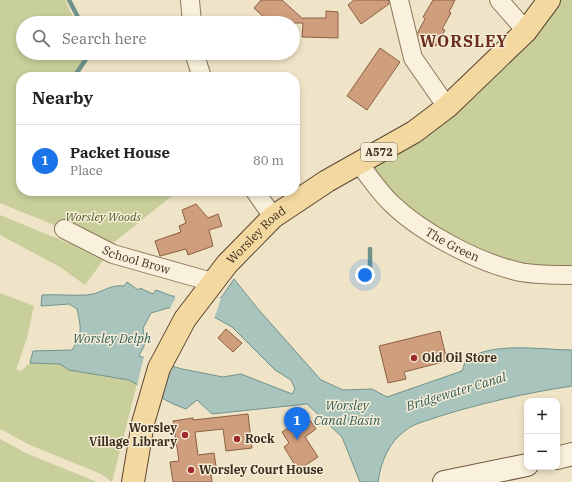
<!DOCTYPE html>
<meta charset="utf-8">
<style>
body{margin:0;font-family:"IBM Plex Serif",serif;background:#f2f2f2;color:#222}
.controls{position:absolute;right:12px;bottom:12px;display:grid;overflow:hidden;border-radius:8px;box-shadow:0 2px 6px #0003}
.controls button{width:36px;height:36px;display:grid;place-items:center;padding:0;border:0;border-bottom:1px solid #e0e0e0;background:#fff;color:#222;font:20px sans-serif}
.you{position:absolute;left:365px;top:275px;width:14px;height:14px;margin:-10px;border:3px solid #fff;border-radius:50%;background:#1a73e8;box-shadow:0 0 0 6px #1a73e833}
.badge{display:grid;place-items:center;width:26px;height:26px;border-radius:50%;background:#1a73e8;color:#fff;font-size:13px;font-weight:700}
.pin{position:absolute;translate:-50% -33px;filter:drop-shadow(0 1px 2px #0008)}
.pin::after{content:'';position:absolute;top:21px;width:14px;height:12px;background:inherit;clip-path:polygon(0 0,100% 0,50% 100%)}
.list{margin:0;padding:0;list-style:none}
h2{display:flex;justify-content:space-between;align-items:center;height:52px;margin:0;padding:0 16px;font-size:17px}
h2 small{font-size:13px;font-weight:400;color:#767676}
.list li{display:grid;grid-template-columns:26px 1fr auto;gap:12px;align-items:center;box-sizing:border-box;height:72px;padding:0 16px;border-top:1px solid #e0e0e0}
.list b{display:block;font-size:15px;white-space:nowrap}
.list p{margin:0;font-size:13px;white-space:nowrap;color:#767676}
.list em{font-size:13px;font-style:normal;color:#767676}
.icon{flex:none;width:22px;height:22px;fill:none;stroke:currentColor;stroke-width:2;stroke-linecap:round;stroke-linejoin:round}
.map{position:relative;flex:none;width:572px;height:482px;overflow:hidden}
.search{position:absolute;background:#fff;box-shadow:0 2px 6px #0003;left:16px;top:16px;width:284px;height:44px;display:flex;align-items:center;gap:10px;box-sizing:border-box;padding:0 14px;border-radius:22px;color:#767676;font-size:15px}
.panel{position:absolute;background:#fff;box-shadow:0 2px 6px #0003;left:16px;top:72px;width:284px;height:124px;border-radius:16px}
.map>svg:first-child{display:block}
.green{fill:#c9cf9b}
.water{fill:#a9c4bc;stroke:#6f938a;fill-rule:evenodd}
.pier{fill:#f0e4c8}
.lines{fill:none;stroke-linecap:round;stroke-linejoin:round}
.stream{stroke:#6f938a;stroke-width:4.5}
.building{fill:#cf9f7d;stroke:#8d5f41}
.minor-casing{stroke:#8d765c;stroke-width:20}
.secondary-casing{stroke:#6f573f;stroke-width:24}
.primary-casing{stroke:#5b4430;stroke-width:24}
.minor{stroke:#faf1dc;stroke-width:18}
.secondary{stroke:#faf1dc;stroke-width:22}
.primary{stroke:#f3d9a0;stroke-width:22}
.poi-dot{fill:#9e2a2b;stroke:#f7eed8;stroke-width:1.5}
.labels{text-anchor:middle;stroke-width:3;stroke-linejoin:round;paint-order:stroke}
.shield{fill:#f7eed8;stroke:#756857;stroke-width:1}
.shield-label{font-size:11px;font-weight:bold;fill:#3d2e20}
.park-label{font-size:12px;font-style:italic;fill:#4d5a26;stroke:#f7eed8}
.street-label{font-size:12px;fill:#3d2e20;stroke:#f7eed8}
.poi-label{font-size:12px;font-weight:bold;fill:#3d2e20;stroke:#f7eed8;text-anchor:start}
.water-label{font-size:13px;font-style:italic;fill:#2f5d5a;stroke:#f7eed8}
.district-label{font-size:16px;font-weight:bold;letter-spacing:1px;fill:#6b2e1e;stroke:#f7eed8}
</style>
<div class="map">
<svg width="572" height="482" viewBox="0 0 572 482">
<rect width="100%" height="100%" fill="#f0e4c8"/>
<g class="green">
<path d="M 0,0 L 65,0 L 76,23 L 23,23 L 23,53 L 87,53 L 72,77 L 21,77 L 21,191 L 178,191 L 108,247 L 0,203 Z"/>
<path d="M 559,0 L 572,0 L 572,265 C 553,266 533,267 514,263 C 482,257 409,215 388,190 C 383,184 379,176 374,170 L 376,163 Z"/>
<path d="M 0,215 L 105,258 L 85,285 L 60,267 L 0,235 Z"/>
<path d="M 0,293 L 34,306 L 27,338 L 16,370 L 21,371 L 30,363 L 60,364 L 69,370 L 129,380 L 137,384 L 112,482 L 101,474 L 30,445 L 0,429 Z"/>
<path d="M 0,439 L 28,454 L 97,482 L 0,482 Z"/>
</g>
<path class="water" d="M 234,279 L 258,309 L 321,380 L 343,390 L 372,389 L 387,397 L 462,371 C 464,367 464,362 467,360 C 490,341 544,350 572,350 L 572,386 C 526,393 482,403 437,417 C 427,421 415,423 406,430 C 389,442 381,461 378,482 L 360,482 L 342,437 L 307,404 L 212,414 L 197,400 L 186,409 L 173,404 L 129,380 L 69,370 L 60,364 L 30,363 L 33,351 L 72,350 C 83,333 81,328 77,309 L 69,304 L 41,306 L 42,295 C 57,294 71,296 86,295 C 100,295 108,284 124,286 L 127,282 L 138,290 L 140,288 L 153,294 L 156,290 L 172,296 L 221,298 ZM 168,308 L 216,318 L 232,327 L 275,370 L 291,380 L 295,389 L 292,394 L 241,374 L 223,377 L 182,369 L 139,356 L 145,344 L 143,328 L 151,313 Z"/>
<g class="pier">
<path d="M 175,294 L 207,295 L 221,298 L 214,319 L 169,310 L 175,299 Z"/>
<path d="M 144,356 L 168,363 L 155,397 L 137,386 Z"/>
</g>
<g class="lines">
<g class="stream">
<path d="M 69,0 L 81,23"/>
<path d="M 74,77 L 90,53"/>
<path d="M 370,267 L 370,249"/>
</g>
</g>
<g class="building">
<path d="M 261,0 L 282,0 L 303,19 L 303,18 L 326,18 L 326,11 L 338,12 L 338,38 L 302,37 L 303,23 L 270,23 L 254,8 Z"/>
<path d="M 354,0 L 389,0 L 389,4 L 361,24 L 348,5 Z"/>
<path d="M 433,0 L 455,0 L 449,12 L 451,13 L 442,29 L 445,30 L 436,46 L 418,36 L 418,32 L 425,19 L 423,17 Z"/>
<path d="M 380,48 L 400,62 L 367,110 L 347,96 Z"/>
<path d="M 196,204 L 208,218 L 218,214 L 222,226 L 209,230 L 213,246 L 188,255 L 186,249 L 160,256 L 155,241 L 181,232 L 179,226 L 186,223 L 182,210 Z"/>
<path d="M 226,329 L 242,343 L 233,352 L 218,338 Z"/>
<path d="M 440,331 L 447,361 L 404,372 L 406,379 L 388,383 L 379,346 Z"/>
<path d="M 248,414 L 252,448 L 226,451 L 223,429 L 195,432 L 198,455 L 214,453 L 216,466 L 210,467 L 212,482 L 173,482 L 170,462 L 179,461 L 173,421 L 193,418 L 193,420 Z"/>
<path d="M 307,416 L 316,429 L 305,437 L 318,457 L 298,470 L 284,447 L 289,443 L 282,432 Z"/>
</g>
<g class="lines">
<g class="minor-casing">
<g id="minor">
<path d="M 190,0 L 192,23"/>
<path d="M 399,0 L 413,58 L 447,107"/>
<path d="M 499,0 L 526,31"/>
<path d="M 194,53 L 202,77"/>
<path id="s1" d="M 359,164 C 370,177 379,192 392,204 C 422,233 479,263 520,272 C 537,275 555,275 572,275"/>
<path d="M 255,191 L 273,217"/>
<path id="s2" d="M 64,229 L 113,254 L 212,282"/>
</g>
</g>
<g class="secondary-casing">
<g id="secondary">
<path d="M 557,458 L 572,454"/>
<path d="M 444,482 L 527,465"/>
</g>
</g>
<g class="primary-casing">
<g id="primary">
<path id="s3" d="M 133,482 L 143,423 L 159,368 L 185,319 L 227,264 L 273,217 L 327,181 L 414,132 L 447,107 L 526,31 L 549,0"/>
</g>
</g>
<use href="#minor" class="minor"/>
<use href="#secondary" class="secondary"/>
<use href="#primary" class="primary"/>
</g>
<g class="poi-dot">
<circle cx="414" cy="358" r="4"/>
<circle cx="185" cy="435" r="4"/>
<circle cx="237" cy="439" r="4"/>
<circle cx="191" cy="470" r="4"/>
</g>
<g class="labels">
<rect class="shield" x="361" y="143" width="36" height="18" rx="3"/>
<g class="shield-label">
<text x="379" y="156">A572</text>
</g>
<g class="park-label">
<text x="103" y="221">Worsley Woods</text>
</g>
<g class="street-label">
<text dy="4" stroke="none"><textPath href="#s3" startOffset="283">Worsley Road</textPath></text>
<text dy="4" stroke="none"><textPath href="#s1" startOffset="125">The Green</textPath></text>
<text dy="4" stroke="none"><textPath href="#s2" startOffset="79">School Brow</textPath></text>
</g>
<g class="poi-label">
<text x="422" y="362">Old Oil Store</text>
<text x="177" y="432" text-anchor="end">Worsley<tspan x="177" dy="14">Village Library</tspan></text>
<text x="245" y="443">Rock</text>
<text x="199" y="474">Worsley Court House</text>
</g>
<g class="water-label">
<text x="112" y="343">Worsley Delph</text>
<text transform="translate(456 391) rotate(-17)" y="5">Bridgewater Canal</text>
<text x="347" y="410">Worsley<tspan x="347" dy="15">Canal Basin</tspan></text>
</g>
<g class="district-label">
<text x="464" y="47">WORSLEY</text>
</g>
</g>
</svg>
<div class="controls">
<button>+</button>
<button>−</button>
</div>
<div class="you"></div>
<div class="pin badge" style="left:297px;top:440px">1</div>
<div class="search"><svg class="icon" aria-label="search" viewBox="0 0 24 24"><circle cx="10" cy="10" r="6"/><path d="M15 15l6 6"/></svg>Search here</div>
<section class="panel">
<h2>Nearby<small></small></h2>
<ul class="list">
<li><span class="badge">1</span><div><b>Packet House</b><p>Place</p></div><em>80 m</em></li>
</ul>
</section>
</div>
